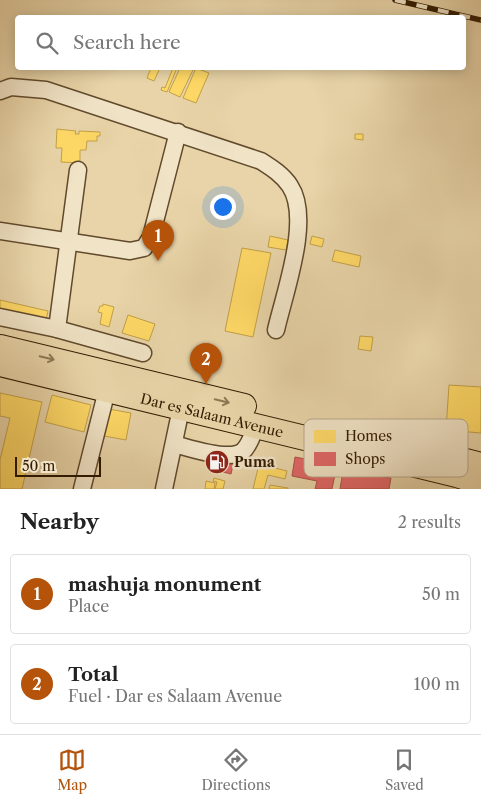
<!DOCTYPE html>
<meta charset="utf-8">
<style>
body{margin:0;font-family:"Libre Caslon Text",serif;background:#f2f2f2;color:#222}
.scale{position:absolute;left:15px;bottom:12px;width:86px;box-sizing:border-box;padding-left:5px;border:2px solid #341c02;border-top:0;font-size:14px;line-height:18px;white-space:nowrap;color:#341c02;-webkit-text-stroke:4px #f0e3c6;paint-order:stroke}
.you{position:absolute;left:222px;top:206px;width:18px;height:18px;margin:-12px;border:4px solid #fff;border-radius:50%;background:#1a73e8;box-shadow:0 0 0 8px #1a73e833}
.badge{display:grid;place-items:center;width:32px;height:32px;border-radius:50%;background:#b45309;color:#fff;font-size:16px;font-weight:700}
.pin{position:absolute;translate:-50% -41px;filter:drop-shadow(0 1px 2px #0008)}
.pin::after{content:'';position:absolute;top:26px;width:18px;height:15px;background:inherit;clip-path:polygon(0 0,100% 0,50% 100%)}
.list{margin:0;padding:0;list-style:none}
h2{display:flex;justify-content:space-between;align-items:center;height:65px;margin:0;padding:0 20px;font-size:21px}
h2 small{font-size:16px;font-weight:400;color:#767676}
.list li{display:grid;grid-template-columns:32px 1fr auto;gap:15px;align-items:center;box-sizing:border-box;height:80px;margin:0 10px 10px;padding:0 10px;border:1px solid #e0e0e0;border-radius:5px}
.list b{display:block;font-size:19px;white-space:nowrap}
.list p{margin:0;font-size:16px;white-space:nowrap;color:#767676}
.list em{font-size:16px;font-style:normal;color:#767676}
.icon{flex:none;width:28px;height:28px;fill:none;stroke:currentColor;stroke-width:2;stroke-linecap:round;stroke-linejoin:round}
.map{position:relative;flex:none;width:481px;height:489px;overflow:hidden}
.search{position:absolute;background:#fff;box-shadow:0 2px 12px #0003;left:15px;right:15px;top:15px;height:55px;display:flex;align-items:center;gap:12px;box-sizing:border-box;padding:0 18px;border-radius:5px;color:#767676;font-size:19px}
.sheet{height:245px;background:#fff}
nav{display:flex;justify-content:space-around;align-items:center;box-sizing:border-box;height:70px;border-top:1px solid #e0e0e0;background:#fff;font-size:14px;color:#767676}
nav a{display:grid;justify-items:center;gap:2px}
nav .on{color:#b45309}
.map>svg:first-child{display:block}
.homes{fill:#ffd966;stroke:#c2a048}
.shops{fill:#e06666;stroke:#ac5048}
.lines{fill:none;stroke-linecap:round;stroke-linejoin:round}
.minor-casing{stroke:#614a2c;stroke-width:19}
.highway-casing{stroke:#341c02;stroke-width:26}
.minor{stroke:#f0e3c6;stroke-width:16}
.highway{stroke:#e8d4a8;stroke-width:24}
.rail-casing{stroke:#341c02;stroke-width:5.5}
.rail{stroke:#f0e3c6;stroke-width:4;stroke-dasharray:11;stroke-linecap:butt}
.oneway{stroke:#8e7855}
.labels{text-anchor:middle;stroke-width:5;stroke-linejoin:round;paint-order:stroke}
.street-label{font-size:14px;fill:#341c02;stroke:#f0e3c6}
.poi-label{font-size:14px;font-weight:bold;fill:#341c02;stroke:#f0e3c6;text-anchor:start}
.key{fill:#f0e3c6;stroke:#b8a78b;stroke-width:1}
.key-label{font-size:14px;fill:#341c02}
</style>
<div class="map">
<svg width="481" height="489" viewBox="0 0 481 489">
<rect width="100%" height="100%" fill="#e8d4a8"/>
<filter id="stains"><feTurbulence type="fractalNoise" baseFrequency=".004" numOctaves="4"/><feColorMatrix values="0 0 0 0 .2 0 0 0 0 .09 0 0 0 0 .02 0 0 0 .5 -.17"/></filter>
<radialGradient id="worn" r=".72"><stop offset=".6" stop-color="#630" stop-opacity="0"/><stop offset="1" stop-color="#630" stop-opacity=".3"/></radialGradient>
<g class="homes">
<path d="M 151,68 L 160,68 L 154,81 L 147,78 Z"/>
<path d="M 173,68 L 177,68 L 167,92 L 161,90 L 162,87 L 165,88 Z"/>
<path d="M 180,68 L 194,68 L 180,97 L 169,92 Z"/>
<path d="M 196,68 L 209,73 L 196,103 L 183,98 Z"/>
<path d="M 57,129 L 76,131 L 75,134 L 79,134 L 79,131 L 100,132 L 100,136 L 97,136 L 97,141 L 87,141 L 86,150 L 80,150 L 80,163 L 61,162 L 62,148 L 56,148 Z"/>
<path d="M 355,134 L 363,134 L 363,140 L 355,139 Z"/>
<path d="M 270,236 L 288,240 L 286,250 L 268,247 Z"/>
<path d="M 312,236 L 324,239 L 322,247 L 310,244 Z"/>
<path d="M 242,248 L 271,253 L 253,337 L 225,331 Z"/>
<path d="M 335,250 L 361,256 L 359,267 L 332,261 Z"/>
<path d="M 0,300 L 48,311 L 46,320 L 0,310 Z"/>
<path d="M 103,304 L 114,307 L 109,327 L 100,324 L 102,313 L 98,312 L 100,306 L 103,306 Z"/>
<path d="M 128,315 L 155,324 L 149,341 L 122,333 Z"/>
<path d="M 360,336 L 373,337 L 371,351 L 358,349 Z"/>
<path d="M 449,385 L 481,387 L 481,433 L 446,430 Z"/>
<path d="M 0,393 L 42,402 L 22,489 L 0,489 L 0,460 L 10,418 L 0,416 Z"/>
<path d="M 52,395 L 91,405 L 84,432 L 45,422 Z"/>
<path d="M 109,409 L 131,413 L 126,440 L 104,436 Z"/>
<path d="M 259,464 L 287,471 L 285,479 L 268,475 L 264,489 L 253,489 Z"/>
<path d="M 214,478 L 225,481 L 223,489 L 215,489 L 217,482 L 213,481 Z"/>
<path d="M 206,481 L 215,483 L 214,489 L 205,489 Z"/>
<path d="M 270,485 L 288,488 L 288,489 L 269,489 Z"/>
</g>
<g class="shops">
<path d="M 210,456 L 234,461 L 231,474 L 207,468 Z"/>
<path d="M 295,457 L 337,465 L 332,489 L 315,489 L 317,481 L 292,476 Z"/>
<path d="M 343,471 L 391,478 L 389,489 L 340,489 Z"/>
</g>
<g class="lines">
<g class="minor-casing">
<g id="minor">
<path d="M 0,91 L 11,87 L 46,90 L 261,161 C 272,168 283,175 290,186 C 312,219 284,294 276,330"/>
<path d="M 0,231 L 130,251 L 144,248 L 151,237 L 178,132"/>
<path d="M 0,317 L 57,329 L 143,353"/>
<path d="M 57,329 L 78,170"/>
<path d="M 174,444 C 190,448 229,462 243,451 C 249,446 253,434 256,426"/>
<path d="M 82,489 L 107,390"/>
<path d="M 164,489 L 183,399"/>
</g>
</g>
<g class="highway-casing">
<g id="highway">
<path d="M 0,347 L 244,406"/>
<path id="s1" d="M 0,364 L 457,475 L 481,483"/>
<path d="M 439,454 L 481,465"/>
</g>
</g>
<use href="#minor" class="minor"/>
<use href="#highway" class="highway"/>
<g class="rail-casing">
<path id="rail" d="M 395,0 L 481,20"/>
</g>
<use href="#rail" class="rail"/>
</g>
<defs><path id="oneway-shaft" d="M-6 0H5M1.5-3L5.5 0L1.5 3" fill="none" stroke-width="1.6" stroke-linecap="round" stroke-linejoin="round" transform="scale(1.25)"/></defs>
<g class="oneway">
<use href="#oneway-shaft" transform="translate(47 358) rotate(13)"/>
<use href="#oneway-shaft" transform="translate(222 401) rotate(14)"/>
</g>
<defs>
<g id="fuel-disc" transform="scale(1.25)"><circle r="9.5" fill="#8f2418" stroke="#f0e3c6"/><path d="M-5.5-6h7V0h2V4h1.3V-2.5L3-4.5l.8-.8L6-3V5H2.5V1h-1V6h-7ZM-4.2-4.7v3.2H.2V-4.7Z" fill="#fff"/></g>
</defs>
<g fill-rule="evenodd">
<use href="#fuel-disc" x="217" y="462"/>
</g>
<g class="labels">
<g class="street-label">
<text dy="5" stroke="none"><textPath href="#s1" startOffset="218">Dar es Salaam Avenue</textPath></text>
</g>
<g class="poi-label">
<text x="234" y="467">Puma</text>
</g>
</g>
<rect x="304" y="419" width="164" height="58" rx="8" class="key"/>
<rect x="314" y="430" width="22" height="13" fill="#ffd966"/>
<rect x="314" y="452" width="22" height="14" fill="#e06666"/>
<g class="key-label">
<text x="345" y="441">Homes</text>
<text x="345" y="464">Shops</text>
</g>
<rect width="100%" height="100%" filter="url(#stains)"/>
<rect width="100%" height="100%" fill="url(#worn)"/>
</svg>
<div class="scale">50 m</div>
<div class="you"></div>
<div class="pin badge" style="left:158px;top:261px">1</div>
<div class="pin badge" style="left:206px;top:384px">2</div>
<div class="search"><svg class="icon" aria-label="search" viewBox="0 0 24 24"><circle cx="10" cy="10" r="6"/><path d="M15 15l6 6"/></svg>Search here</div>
</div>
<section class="sheet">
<h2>Nearby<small>2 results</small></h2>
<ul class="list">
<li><span class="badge">1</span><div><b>mashuja monument</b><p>Place</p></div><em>50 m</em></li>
<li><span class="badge">2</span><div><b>Total</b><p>Fuel · Dar es Salaam Avenue</p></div><em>100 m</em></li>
</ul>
</section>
<nav>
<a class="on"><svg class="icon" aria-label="map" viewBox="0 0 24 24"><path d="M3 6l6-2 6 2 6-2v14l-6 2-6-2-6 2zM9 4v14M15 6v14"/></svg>Map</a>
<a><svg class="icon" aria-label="directions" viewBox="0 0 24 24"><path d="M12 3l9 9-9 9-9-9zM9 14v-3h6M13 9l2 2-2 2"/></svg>Directions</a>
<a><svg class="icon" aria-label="saved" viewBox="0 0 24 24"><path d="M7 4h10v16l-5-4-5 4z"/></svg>Saved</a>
</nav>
